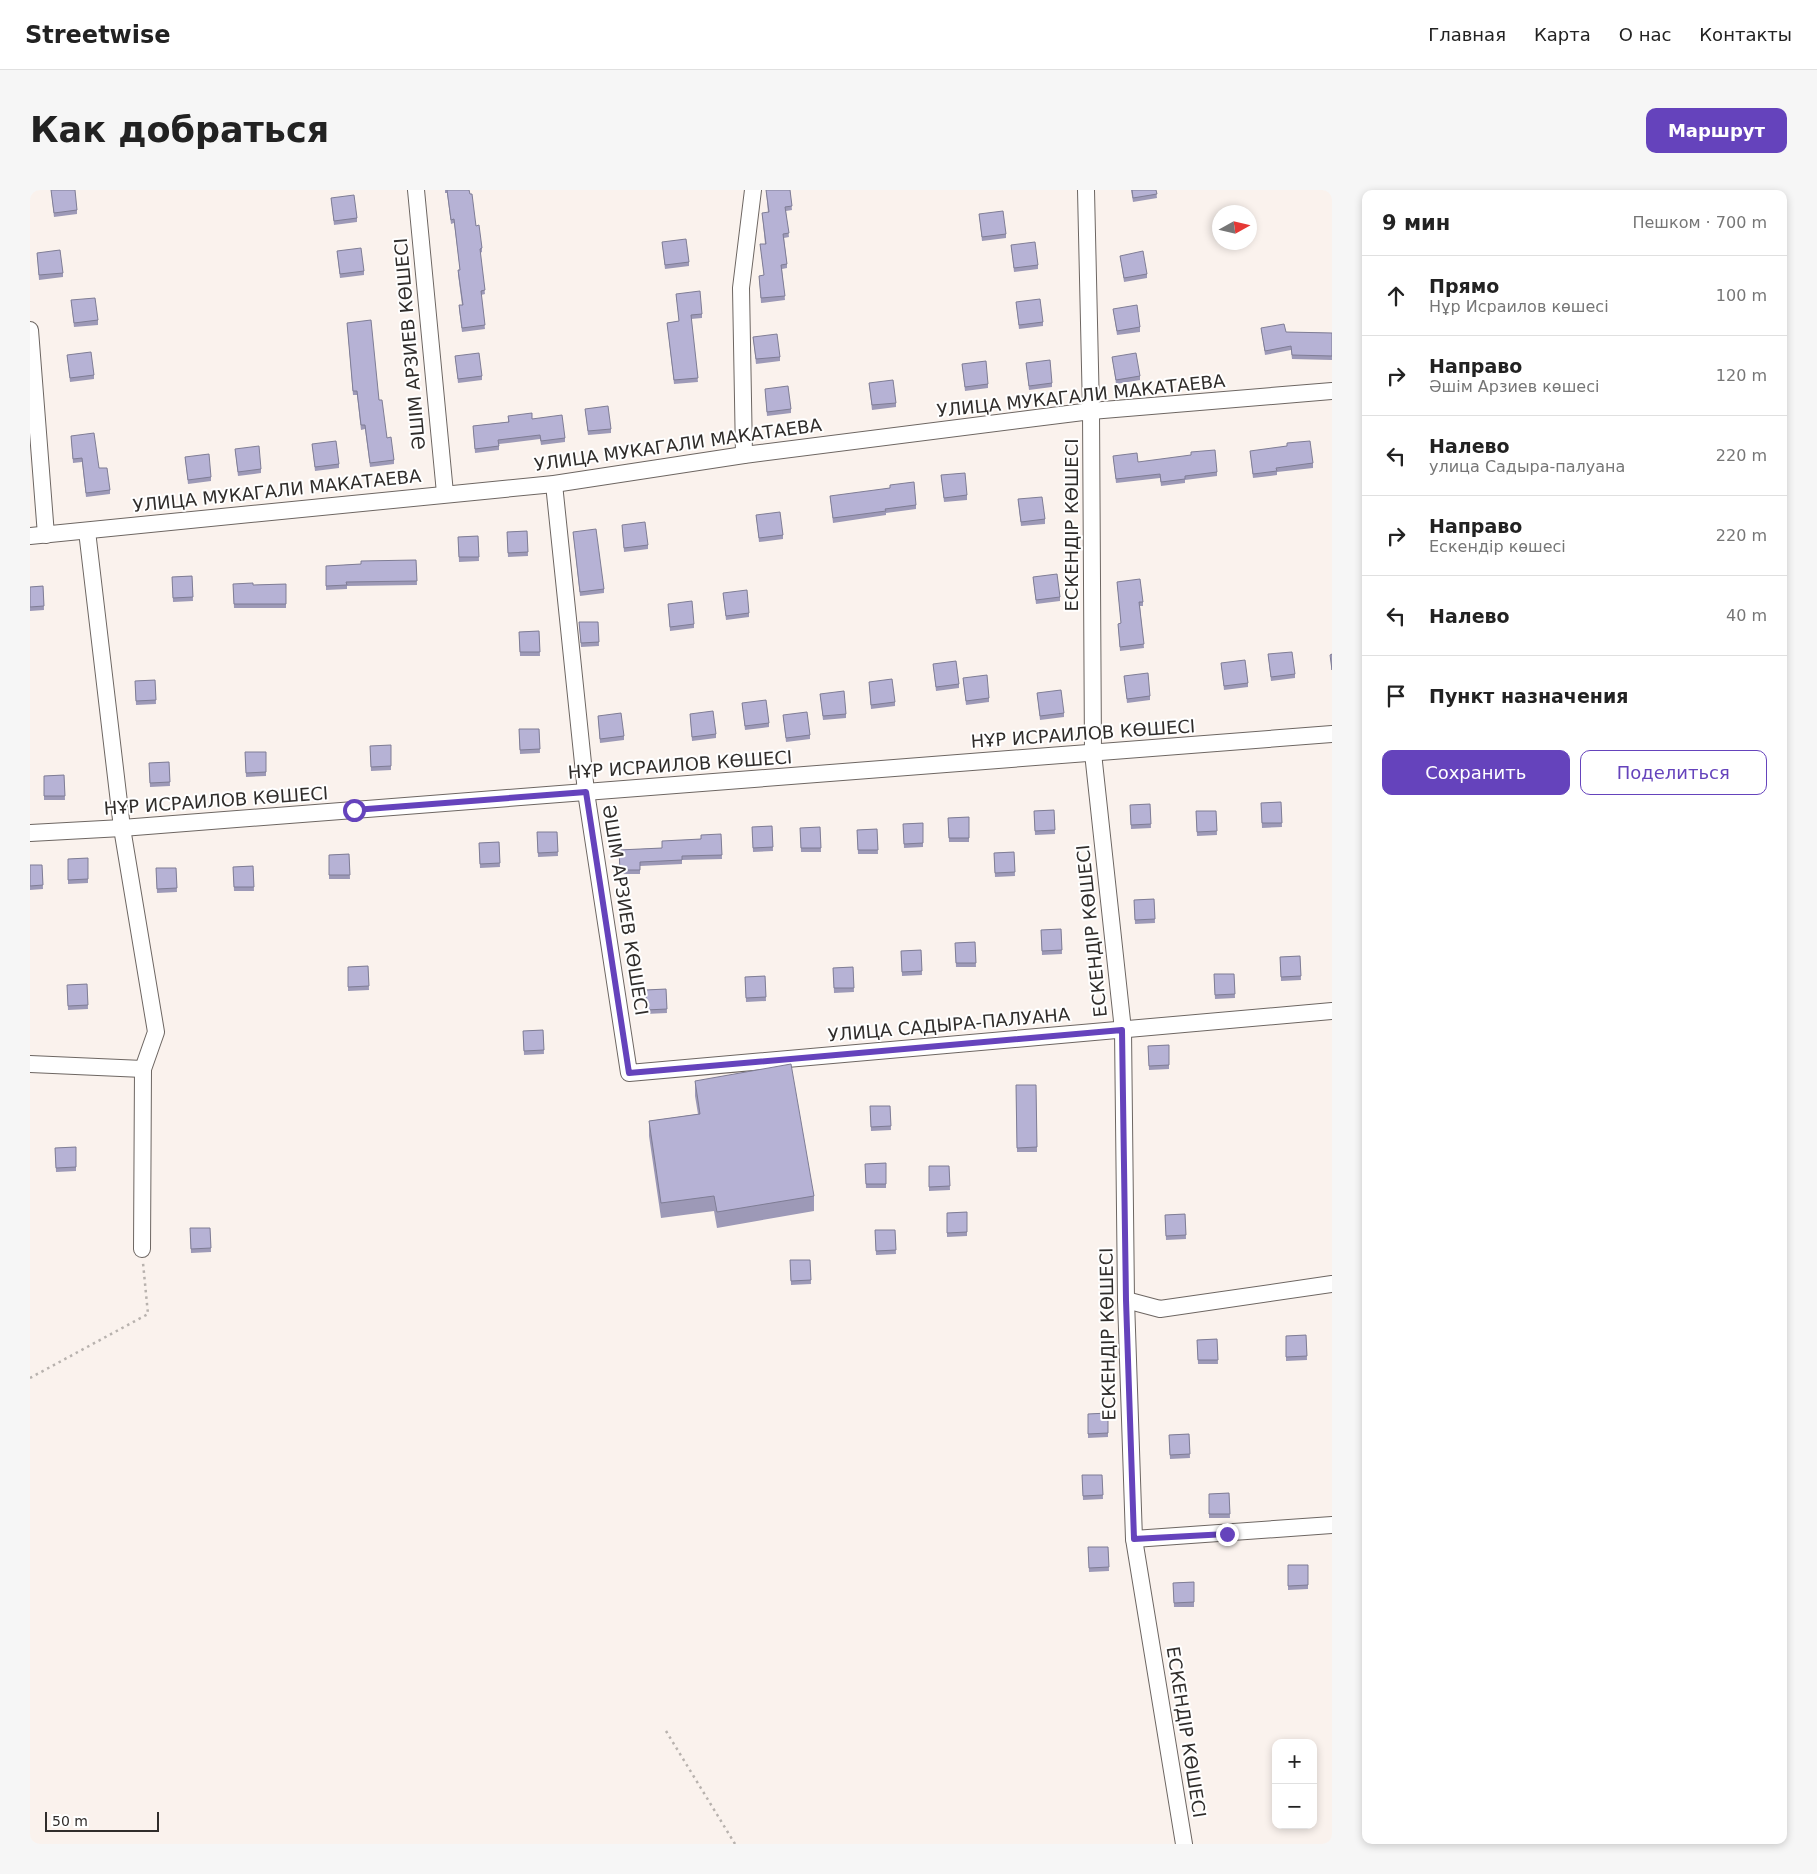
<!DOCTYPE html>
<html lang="ru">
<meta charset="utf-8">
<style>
body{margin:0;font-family:"DejaVu Sans",sans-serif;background:#f6f6f6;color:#222}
.controls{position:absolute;right:15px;bottom:15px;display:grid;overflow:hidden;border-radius:10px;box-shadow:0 2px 8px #0003}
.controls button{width:45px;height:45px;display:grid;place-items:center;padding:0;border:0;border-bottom:1px solid #e0e0e0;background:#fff;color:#222;font:25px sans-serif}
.compass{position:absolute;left:1182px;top:15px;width:45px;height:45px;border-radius:50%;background:#fff;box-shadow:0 2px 8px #0003;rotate:82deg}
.scale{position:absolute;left:15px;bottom:12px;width:114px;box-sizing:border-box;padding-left:5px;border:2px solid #302d2b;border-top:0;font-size:14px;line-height:18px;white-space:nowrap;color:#302d2b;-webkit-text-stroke:4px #fff;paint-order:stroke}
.stop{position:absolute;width:15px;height:15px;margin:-11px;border:4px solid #6543bc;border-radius:50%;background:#fff}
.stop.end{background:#6543bc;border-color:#fff;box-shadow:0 1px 5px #0008}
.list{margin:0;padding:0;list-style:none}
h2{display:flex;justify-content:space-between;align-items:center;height:65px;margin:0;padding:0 20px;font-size:21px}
h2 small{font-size:16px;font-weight:400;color:#767676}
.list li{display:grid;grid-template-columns:32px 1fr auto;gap:15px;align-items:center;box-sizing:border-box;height:80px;padding:0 20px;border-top:1px solid #e0e0e0}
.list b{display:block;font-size:19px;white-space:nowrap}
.list p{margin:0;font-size:16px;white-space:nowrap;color:#767676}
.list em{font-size:16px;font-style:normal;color:#767676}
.actions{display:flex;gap:10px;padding:15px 20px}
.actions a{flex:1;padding:11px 0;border:1px solid #6543bc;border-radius:10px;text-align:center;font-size:18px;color:#6543bc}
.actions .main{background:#6543bc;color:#fff}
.icon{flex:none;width:28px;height:28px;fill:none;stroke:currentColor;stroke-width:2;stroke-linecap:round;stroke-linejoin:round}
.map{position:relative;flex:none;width:1302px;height:1654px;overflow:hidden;border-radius:10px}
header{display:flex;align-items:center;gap:30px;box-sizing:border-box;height:70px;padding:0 25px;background:#fff;border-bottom:1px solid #e0e0e0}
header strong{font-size:24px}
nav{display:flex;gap:28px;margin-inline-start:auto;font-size:18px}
.intro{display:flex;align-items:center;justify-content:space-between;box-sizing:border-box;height:120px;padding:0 30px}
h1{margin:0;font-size:35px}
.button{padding:12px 22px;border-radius:10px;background:#6543bc;color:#fff;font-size:18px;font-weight:700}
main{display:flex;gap:30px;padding:0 30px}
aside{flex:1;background:#fff;border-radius:10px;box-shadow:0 2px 8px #0003}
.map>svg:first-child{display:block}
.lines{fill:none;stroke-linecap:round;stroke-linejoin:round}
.minor-casing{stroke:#6d6662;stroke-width:18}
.path{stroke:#b8b2ae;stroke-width:2.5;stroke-dasharray:2.5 4;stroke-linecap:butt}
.minor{stroke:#fff;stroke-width:16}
.wall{fill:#9d99b7}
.building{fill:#b6b2d5;stroke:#7f7d95}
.route{stroke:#6543bc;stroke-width:6}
.labels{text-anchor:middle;stroke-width:4;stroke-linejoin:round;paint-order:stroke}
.street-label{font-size:18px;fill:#302d2b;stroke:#fff}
</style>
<header>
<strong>Streetwise</strong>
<nav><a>Главная</a><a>Карта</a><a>О нас</a><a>Контакты</a></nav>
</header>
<div class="intro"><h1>Как добраться</h1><a class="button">Маршрут</a></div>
<main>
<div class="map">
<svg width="1302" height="1654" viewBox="0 0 1302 1654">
<rect width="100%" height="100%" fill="#faf2ed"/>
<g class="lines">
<g class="minor-casing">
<g id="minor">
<path d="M 386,0 L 415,303"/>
<path d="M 1056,0 L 1061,221 L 1063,563 L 1093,840 L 1096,1110 L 1104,1349 L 1154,1654"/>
<path d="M 0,140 L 16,345"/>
<path d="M 714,265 L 711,98 L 723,0"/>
<path d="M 524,294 L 556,602 L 599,883 L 1302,821"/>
<path d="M 57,341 L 92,638 L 126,842 L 113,879 L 112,1059"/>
<path d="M 0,346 L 524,294 L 714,265 L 1061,221 L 1302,201"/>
<path d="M 0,643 L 92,638 L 1302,544"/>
<path d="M 0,874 L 113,879"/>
<path d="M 1096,1110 L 1130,1119 L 1302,1094"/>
<path d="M 1104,1349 L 1302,1335"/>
</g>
</g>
<g class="path">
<path d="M 0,1188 L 118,1124 L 113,1073"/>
<path d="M 636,1541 L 705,1654"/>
</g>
<use href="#minor" class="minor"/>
</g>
<g class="wall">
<path d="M 21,0 L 47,20 L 47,24 L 24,27 Z"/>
<path d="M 415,0 L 439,0 L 446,36 L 452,58 L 452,62 L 450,63 L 455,104 L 451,105 L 455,139 L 432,142 L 429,119 L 429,115 L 432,115 L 428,84 L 428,80 L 430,80 L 424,33 L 421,34 L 417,3 L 415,3 Z"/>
<path d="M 736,0 L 760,0 L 762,20 L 756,21 L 759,47 L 754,48 L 757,74 L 757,78 L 752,79 L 755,110 L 731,113 L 729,86 L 734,85 L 730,54 L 735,54 L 732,23 L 738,23 Z"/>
<path d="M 1101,0 L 1126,0 L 1127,8 L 1103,12 Z"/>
<path d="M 301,8 L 327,28 L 327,32 L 304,35 Z"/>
<path d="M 949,24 L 976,44 L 976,48 L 952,51 Z"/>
<path d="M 632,52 L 659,72 L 659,76 L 635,79 Z"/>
<path d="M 981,55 L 1008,75 L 1008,79 L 984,82 Z"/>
<path d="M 307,61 L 334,81 L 334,85 L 310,88 Z"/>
<path d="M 7,63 L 33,83 L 33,87 L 9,90 Z"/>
<path d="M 1090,66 L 1117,84 L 1117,88 L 1094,92 Z"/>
<path d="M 646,104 L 672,124 L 672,128 L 661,129 L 668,192 L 644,194 L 637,133 L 649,131 Z"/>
<path d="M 41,110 L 68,130 L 68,135 L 44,137 Z"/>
<path d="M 986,112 L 1013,132 L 1013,136 L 989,139 Z"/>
<path d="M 1083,119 L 1110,137 L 1110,142 L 1087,145 Z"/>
<path d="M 317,133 L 349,210 L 357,248 L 364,270 L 364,274 L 340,277 L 335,239 L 331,240 L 327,205 L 323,205 Z"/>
<path d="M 1231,138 L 1256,142 L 1302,143 L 1302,170 L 1262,169 L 1261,160 L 1235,165 Z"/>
<path d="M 723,147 L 750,167 L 750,171 L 726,174 Z"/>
<path d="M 37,165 L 64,185 L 64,189 L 40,192 Z"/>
<path d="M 425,166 L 452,186 L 452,190 L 428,193 Z"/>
<path d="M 1082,167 L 1110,186 L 1110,190 L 1086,194 Z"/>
<path d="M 996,173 L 1022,193 L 1022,197 L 999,200 Z"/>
<path d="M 932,174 L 958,194 L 958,198 L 935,201 Z"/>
<path d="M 839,193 L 866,213 L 866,217 L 842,220 Z"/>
<path d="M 735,199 L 761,219 L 761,223 L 737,226 Z"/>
<path d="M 555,219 L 581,239 L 581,243 L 558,245 Z"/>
<path d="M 478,226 L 502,229 L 535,248 L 535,252 L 511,255 L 510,249 L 469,254 L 469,260 L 445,263 L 443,236 L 478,232 Z"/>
<path d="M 41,246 L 69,278 L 80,300 L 80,304 L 56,307 L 52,272 L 43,273 Z"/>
<path d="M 282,254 L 309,274 L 309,278 L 285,281 Z"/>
<path d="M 205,259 L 231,279 L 231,283 L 208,286 Z"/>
<path d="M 1220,261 L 1283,273 L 1283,278 L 1247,282 L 1247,285 L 1223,288 Z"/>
<path d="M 1083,266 L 1108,272 L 1187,282 L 1187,286 L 1155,290 L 1155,293 L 1131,296 L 1130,288 L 1086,293 Z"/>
<path d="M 155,267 L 181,287 L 181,291 L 158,294 Z"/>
<path d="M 911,285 L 937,305 L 937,310 L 914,312 Z"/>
<path d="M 800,306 L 886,315 L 886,319 L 856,323 L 856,325 L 803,333 Z"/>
<path d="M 988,309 L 1015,329 L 1015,334 L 991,336 Z"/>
<path d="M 726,325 L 753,345 L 753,349 L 729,352 Z"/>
<path d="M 592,335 L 618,355 L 618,359 L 594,362 Z"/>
<path d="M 497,341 L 498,366 L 478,367 L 477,342 Z"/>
<path d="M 543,342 L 574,399 L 574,403 L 550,406 Z"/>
<path d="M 448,346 L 449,371 L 429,372 L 428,347 Z"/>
<path d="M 386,370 L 387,395 L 317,396 L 317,399 L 296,400 L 296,376 L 331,374 Z"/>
<path d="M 162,386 L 163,411 L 143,412 L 142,387 Z"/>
<path d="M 1003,387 L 1030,407 L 1030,411 L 1006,414 Z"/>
<path d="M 1087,392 L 1113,412 L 1113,416 L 1110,416 L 1114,458 L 1090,461 L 1088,434 L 1091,433 Z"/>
<path d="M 203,394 L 223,395 L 256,394 L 256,418 L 204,418 Z"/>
<path d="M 13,396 L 14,420 L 0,421 L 0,397 Z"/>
<path d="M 693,403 L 719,423 L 719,427 L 696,430 Z"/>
<path d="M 638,414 L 664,434 L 664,438 L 640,441 Z"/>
<path d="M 549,432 L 568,432 L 569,456 L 551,457 Z"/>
<path d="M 509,441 L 510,466 L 490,466 L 489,442 Z"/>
<path d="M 1238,464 L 1265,484 L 1265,488 L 1241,491 Z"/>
<path d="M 1191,473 L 1218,493 L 1218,497 L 1194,500 Z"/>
<path d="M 903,474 L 929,494 L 929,498 L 906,501 Z"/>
<path d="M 1094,486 L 1120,506 L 1120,510 L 1097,513 Z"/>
<path d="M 933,488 L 959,508 L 959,512 L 936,515 Z"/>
<path d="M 125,490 L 126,514 L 106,515 L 105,491 Z"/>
<path d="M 839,492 L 865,512 L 865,516 L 841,519 Z"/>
<path d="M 1007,503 L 1034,523 L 1034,527 L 1010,530 Z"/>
<path d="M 790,504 L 816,524 L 816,528 L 793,530 Z"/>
<path d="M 712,513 L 739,533 L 739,537 L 715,540 Z"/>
<path d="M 660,524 L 686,544 L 686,548 L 662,551 Z"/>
<path d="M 753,525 L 780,545 L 780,549 L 756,552 Z"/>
<path d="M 568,526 L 594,546 L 594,550 L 570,553 Z"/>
<path d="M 489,539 L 509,539 L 510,563 L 490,564 Z"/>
<path d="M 361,555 L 361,580 L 341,581 L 340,556 Z"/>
<path d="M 215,562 L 236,562 L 236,586 L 216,587 Z"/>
<path d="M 139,572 L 140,596 L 120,597 L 119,573 Z"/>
<path d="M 34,585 L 35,610 L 14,610 L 14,586 Z"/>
<path d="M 1251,612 L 1252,637 L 1232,638 L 1231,613 Z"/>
<path d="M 1120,614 L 1121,638 L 1101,639 L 1100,615 Z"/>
<path d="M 1024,620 L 1025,644 L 1005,645 L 1004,621 Z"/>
<path d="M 1166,621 L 1186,621 L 1187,645 L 1167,646 Z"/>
<path d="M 939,627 L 939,652 L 919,652 L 918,628 Z"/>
<path d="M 893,633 L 893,657 L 874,658 L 873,634 Z"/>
<path d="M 742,636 L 743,661 L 723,662 L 722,637 Z"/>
<path d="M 790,637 L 791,662 L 771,662 L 770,638 Z"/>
<path d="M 847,639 L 848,664 L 828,664 L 827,640 Z"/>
<path d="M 507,642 L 527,642 L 528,666 L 508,667 Z"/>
<path d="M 691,644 L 692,669 L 652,670 L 652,674 L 610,676 L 610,684 L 590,684 L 589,660 L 632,658 Z"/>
<path d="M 469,652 L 470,677 L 450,678 L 449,653 Z"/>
<path d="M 984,662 L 985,686 L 965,687 L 964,663 Z"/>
<path d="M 319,664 L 320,689 L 299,689 L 299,665 Z"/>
<path d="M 58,668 L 58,693 L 38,694 L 38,669 Z"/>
<path d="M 0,675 L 12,675 L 13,699 L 0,700 Z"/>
<path d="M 223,676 L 224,701 L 204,701 L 203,677 Z"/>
<path d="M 126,678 L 146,678 L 147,702 L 127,703 Z"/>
<path d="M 1124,709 L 1125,733 L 1105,734 L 1104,710 Z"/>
<path d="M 1031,739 L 1032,764 L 1012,765 L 1011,740 Z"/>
<path d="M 945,752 L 946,777 L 926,777 L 925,753 Z"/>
<path d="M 891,760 L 892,785 L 872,786 L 871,761 Z"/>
<path d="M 1270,766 L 1271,790 L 1251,791 L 1250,767 Z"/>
<path d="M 338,776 L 339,800 L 318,801 L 318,777 Z"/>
<path d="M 823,777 L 824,802 L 804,803 L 803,778 Z"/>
<path d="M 1184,784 L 1204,784 L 1205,808 L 1185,809 Z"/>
<path d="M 735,786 L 736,811 L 716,812 L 715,787 Z"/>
<path d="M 57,794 L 58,819 L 38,820 L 37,795 Z"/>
<path d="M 636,799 L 637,823 L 616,824 L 616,800 Z"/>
<path d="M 513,840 L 514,864 L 494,865 L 493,841 Z"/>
<path d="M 1139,855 L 1139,879 L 1119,880 L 1118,856 Z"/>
<path d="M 665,891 L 784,1006 L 784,1021 L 687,1038 L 684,1021 L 631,1028 L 619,946 L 619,931 L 668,924 L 665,906 Z"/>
<path d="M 986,895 L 1006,895 L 1007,962 L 987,962 Z"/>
<path d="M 840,916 L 860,916 L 861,940 L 841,941 Z"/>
<path d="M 46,957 L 46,981 L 26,982 L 25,958 Z"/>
<path d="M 856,973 L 856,998 L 836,998 L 835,974 Z"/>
<path d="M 899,976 L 919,976 L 920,1000 L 899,1001 Z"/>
<path d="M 937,1022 L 937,1046 L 917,1047 L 917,1023 Z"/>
<path d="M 1155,1024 L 1156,1049 L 1136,1050 L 1135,1025 Z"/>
<path d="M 160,1038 L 180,1038 L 181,1062 L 161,1063 Z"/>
<path d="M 845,1040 L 865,1040 L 866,1064 L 846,1065 Z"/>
<path d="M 760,1070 L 780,1070 L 781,1094 L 761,1095 Z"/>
<path d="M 1276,1145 L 1277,1170 L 1256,1171 L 1256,1146 Z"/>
<path d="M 1187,1149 L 1188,1174 L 1168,1174 L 1167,1150 Z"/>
<path d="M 1078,1223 L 1078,1247 L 1058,1248 L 1058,1224 Z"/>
<path d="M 1159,1244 L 1160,1268 L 1140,1269 L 1139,1245 Z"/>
<path d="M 1052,1285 L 1072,1285 L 1073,1309 L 1053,1310 Z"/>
<path d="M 1199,1303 L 1200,1328 L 1179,1328 L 1179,1304 Z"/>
<path d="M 1058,1357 L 1078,1357 L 1079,1381 L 1059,1382 Z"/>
<path d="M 1258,1375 L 1278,1375 L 1278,1399 L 1258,1400 Z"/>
<path d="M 1164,1392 L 1164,1417 L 1144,1417 L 1143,1393 Z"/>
</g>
<g class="building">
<path d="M 21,0 L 45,0 L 47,20 L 24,23 Z"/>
<path d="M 417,0 L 439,0 L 440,4 L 442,4 L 446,36 L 449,35 L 452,58 L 450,59 L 455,100 L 451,101 L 455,135 L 432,138 L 429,115 L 433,115 L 428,80 L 430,80 L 424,29 L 421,30 Z"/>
<path d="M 736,0 L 760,0 L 762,16 L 755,17 L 759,43 L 753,44 L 757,74 L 751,75 L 755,106 L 731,108 L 729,86 L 734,85 L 730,54 L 736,54 L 732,23 L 739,22 Z"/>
<path d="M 1102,0 L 1126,0 L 1127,4 L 1103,8 Z"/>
<path d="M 324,5 L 327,28 L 304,31 L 301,8 Z"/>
<path d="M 973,21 L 976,44 L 952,47 L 949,24 Z"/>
<path d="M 656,49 L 659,72 L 635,75 L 632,52 Z"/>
<path d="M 1005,52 L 1008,75 L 984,78 L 981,55 Z"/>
<path d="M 331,58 L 334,81 L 310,84 L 307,61 Z"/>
<path d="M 30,60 L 33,83 L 9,85 L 7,63 Z"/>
<path d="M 1113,61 L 1117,84 L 1094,88 L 1090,66 Z"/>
<path d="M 670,101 L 672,124 L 661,125 L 668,188 L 644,190 L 637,133 L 649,131 L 646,104 Z"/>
<path d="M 65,108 L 68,130 L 44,133 L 41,110 Z"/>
<path d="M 1010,109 L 1013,132 L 989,135 L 986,112 Z"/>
<path d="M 1107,115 L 1110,137 L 1087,141 L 1083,119 Z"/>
<path d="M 341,130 L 349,210 L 352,210 L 357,248 L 361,247 L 364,270 L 340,273 L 335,235 L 331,235 L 327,201 L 323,201 L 317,133 Z"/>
<path d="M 1254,134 L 1256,142 L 1302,143 L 1302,166 L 1262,165 L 1261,156 L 1235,161 L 1231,138 Z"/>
<path d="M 747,144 L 750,167 L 726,169 L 723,147 Z"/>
<path d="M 61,162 L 64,185 L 40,188 L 37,165 Z"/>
<path d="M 449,163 L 452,186 L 428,189 L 425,166 Z"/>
<path d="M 1106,163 L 1110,186 L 1086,190 L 1082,167 Z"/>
<path d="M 1020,170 L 1022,193 L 999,196 L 996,173 Z"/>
<path d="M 956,171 L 958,194 L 935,197 L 932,174 Z"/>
<path d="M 863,190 L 866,213 L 842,215 L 839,193 Z"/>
<path d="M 758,196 L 761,219 L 737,222 L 735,199 Z"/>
<path d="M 578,216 L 581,239 L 558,241 L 555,219 Z"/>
<path d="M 502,223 L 502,229 L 532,225 L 535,248 L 511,251 L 510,245 L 468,250 L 469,256 L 445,259 L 443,236 L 479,232 L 478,226 Z"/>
<path d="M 64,243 L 69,278 L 77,278 L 80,300 L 56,303 L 52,268 L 43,269 L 41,246 Z"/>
<path d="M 306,251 L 309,274 L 285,277 L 282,254 Z"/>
<path d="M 1280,251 L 1283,273 L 1246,278 L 1247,281 L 1223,284 L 1220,261 L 1257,256 L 1257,253 Z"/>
<path d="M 229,256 L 231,279 L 208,282 L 205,259 Z"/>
<path d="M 1185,260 L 1187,282 L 1155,286 L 1155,289 L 1131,292 L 1130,284 L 1086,289 L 1083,266 L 1107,263 L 1108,272 L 1161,265 L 1161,262 Z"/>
<path d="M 179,264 L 181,287 L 158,290 L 155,267 Z"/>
<path d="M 935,283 L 937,305 L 914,308 L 911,285 Z"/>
<path d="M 884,292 L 886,315 L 855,319 L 856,321 L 803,328 L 800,306 L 860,298 L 860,295 Z"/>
<path d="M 1012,307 L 1015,329 L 991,332 L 988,309 Z"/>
<path d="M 750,322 L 753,345 L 729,348 L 726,325 Z"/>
<path d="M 615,332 L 618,355 L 594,358 L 592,335 Z"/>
<path d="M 566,339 L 574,399 L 550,402 L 543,342 Z"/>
<path d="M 497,341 L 498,362 L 478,363 L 477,342 Z"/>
<path d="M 448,346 L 449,367 L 429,367 L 428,347 Z"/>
<path d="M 386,370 L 387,391 L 316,392 L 317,395 L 296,396 L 296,376 L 331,374 L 331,371 Z"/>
<path d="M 1027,384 L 1030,407 L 1006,410 L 1003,387 Z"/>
<path d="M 162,386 L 163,407 L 143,408 L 142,387 Z"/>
<path d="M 1110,389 L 1113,412 L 1109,412 L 1114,454 L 1090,457 L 1088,434 L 1091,433 L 1087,392 Z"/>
<path d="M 223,393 L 223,395 L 256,394 L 256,414 L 204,414 L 203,394 Z"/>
<path d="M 13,396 L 14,416 L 0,417 L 0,397 Z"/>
<path d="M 717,400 L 719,423 L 696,426 L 693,403 Z"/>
<path d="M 662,411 L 664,434 L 640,437 L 638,414 Z"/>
<path d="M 549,432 L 568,432 L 569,452 L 551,453 Z"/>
<path d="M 509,441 L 510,462 L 490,462 L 489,442 Z"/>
<path d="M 1262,462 L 1265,484 L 1241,487 L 1238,464 Z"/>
<path d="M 1302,464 L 1302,480 L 1300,465 Z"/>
<path d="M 1215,470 L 1218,493 L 1194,496 L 1191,473 Z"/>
<path d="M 926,471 L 929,494 L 906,497 L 903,474 Z"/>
<path d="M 1118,483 L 1120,506 L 1097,509 L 1094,486 Z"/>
<path d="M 957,485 L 959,508 L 936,511 L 933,488 Z"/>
<path d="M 862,489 L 865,512 L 841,515 L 839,492 Z"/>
<path d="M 125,490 L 126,510 L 106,511 L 105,491 Z"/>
<path d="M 1031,500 L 1034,523 L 1010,526 L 1007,503 Z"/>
<path d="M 814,501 L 816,524 L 793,526 L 790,504 Z"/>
<path d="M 736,510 L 739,533 L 715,536 L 712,513 Z"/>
<path d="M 683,521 L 686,544 L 662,547 L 660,524 Z"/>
<path d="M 777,522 L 780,545 L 756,548 L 753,525 Z"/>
<path d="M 591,523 L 594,546 L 570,549 L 568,526 Z"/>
<path d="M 489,539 L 509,539 L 510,559 L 490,560 Z"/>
<path d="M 361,555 L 361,576 L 341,577 L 340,556 Z"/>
<path d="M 215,562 L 236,562 L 236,582 L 216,583 Z"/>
<path d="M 139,572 L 140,592 L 120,593 L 119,573 Z"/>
<path d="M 34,585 L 35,606 L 14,606 L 14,586 Z"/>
<path d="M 1251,612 L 1252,633 L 1232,633 L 1231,613 Z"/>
<path d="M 1120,614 L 1121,634 L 1101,635 L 1100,615 Z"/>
<path d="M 1024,620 L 1025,640 L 1005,641 L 1004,621 Z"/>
<path d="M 1166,621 L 1186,621 L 1187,641 L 1167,642 Z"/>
<path d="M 939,627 L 939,648 L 919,648 L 918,628 Z"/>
<path d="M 893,633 L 893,653 L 874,654 L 873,634 Z"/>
<path d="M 742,636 L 743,657 L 723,658 L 722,637 Z"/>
<path d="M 790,637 L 791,658 L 771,658 L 770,638 Z"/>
<path d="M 847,639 L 848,660 L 828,660 L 827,640 Z"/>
<path d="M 507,642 L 527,642 L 528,662 L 508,663 Z"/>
<path d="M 691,644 L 692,665 L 652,666 L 652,670 L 610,672 L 610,680 L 590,680 L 589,660 L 632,658 L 632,651 L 671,649 L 671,645 Z"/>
<path d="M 469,652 L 470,673 L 450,674 L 449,653 Z"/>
<path d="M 984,662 L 985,682 L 965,683 L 964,663 Z"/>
<path d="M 319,664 L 320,685 L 299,685 L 299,665 Z"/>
<path d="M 58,668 L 58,689 L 38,690 L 38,669 Z"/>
<path d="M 0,675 L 12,675 L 13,695 L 0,696 Z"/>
<path d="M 223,676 L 224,697 L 204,697 L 203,677 Z"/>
<path d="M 126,678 L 146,678 L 147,698 L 127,699 Z"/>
<path d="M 1124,709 L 1125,729 L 1105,730 L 1104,710 Z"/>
<path d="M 1031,739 L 1032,760 L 1012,761 L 1011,740 Z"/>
<path d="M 945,752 L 946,773 L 926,773 L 925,753 Z"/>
<path d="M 891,760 L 892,781 L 872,782 L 871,761 Z"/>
<path d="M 1270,766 L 1271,786 L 1251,787 L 1250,767 Z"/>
<path d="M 338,776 L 339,796 L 318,797 L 318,777 Z"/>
<path d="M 823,777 L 824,798 L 804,798 L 803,778 Z"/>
<path d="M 1184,784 L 1204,784 L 1205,804 L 1185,805 Z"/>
<path d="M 735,786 L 736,807 L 716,808 L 715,787 Z"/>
<path d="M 57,794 L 58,815 L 38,816 L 37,795 Z"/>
<path d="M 636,799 L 637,819 L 616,820 L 616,800 Z"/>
<path d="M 513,840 L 514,860 L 494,861 L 493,841 Z"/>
<path d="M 1139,855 L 1139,875 L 1119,876 L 1118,856 Z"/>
<path d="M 761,874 L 784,1006 L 687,1022 L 684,1006 L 631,1013 L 619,931 L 670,924 L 665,891 Z"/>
<path d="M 986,895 L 1006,895 L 1007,957 L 987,958 Z"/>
<path d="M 840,916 L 860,916 L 861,936 L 841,937 Z"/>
<path d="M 46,957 L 46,977 L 26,978 L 25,958 Z"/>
<path d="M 856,973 L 856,994 L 836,994 L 835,974 Z"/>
<path d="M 899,976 L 919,976 L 920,996 L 899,997 Z"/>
<path d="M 937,1022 L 937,1042 L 917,1043 L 917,1023 Z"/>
<path d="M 1155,1024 L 1156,1045 L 1136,1046 L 1135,1025 Z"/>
<path d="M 160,1038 L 180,1038 L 181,1058 L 161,1059 Z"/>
<path d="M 845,1040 L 865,1040 L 866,1060 L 846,1061 Z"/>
<path d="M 760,1070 L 780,1070 L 781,1090 L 761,1091 Z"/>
<path d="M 1276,1145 L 1277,1166 L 1256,1167 L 1256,1146 Z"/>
<path d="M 1187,1149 L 1188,1170 L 1168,1170 L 1167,1150 Z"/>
<path d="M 1078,1223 L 1078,1243 L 1058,1244 L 1058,1224 Z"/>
<path d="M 1159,1244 L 1160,1264 L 1140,1265 L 1139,1245 Z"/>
<path d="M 1052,1285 L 1072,1285 L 1073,1305 L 1053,1306 Z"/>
<path d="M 1199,1303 L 1200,1324 L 1179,1324 L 1179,1304 Z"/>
<path d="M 1058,1357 L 1078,1357 L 1079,1377 L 1059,1378 Z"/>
<path d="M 1258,1375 L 1278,1375 L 1278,1395 L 1258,1396 Z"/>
<path d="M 1164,1392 L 1164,1412 L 1144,1413 L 1143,1393 Z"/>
</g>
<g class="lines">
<path class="route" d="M 324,620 L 556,602 L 599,883 L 1092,840 L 1096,1110 L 1104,1349 L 1197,1344"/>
</g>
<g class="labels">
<g class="street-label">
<text transform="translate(380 154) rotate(-95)" y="6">ӘШІМ АРЗИЕВ КӨШЕСІ</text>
<text transform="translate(1051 206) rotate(-6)" y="6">УЛИЦА МУКАГАЛИ МАКАТАЕВА</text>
<text transform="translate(648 255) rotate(-8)" y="6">УЛИЦА МУКАГАЛИ МАКАТАЕВА</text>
<text transform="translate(247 301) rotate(-6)" y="6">УЛИЦА МУКАГАЛИ МАКАТАЕВА</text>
<text transform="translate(1042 335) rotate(-90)" y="6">ЕСКЕНДІР КӨШЕСІ</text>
<text transform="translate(1053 544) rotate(-4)" y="6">НҰР ИСРАИЛОВ КӨШЕСІ</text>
<text transform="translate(650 575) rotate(-4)" y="6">НҰР ИСРАИЛОВ КӨШЕСІ</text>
<text transform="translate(186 611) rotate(-4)" y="6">НҰР ИСРАИЛОВ КӨШЕСІ</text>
<text transform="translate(595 720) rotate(81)" y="6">ӘШІМ АРЗИЕВ КӨШЕСІ</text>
<text transform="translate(1062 741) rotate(-96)" y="6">ЕСКЕНДІР КӨШЕСІ</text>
<text transform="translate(919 835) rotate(-5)" y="6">УЛИЦА САДЫРА-ПАЛУАНА</text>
<text transform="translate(1078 1144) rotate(-91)" y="6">ЕСКЕНДІР КӨШЕСІ</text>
<text transform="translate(1156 1542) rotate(81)" y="6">ЕСКЕНДІР КӨШЕСІ</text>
</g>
</g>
</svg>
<div class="controls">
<button>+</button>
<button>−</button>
</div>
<svg class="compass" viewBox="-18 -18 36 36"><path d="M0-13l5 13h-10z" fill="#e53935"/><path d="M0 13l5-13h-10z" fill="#767676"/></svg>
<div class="scale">50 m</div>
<div class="stop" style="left:324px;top:620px"></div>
<div class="stop end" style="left:1197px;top:1344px"></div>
</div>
<aside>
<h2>9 мин<small>Пешком · 700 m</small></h2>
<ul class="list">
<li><svg class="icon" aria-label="ahead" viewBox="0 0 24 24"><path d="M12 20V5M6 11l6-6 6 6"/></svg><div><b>Прямо</b><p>Нұр Исраилов көшесі</p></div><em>100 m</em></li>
<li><svg class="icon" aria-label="right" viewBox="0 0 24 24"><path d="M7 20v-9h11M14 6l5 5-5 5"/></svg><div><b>Направо</b><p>Әшім Арзиев көшесі</p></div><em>120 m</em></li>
<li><svg class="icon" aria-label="left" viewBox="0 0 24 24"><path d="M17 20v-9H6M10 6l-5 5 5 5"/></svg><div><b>Налево</b><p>улица Садыра-палуана</p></div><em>220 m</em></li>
<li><svg class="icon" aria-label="right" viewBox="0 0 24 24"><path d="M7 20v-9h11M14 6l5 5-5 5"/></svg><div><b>Направо</b><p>Ескендір көшесі</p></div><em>220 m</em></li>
<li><svg class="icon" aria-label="left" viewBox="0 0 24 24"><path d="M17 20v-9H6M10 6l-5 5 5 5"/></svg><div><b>Налево</b></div><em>40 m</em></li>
<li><svg class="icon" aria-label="arrive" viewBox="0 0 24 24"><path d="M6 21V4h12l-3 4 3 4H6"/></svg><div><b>Пункт назначения</b></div></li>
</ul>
<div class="actions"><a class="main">Сохранить</a><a>Поделиться</a></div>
</aside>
</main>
